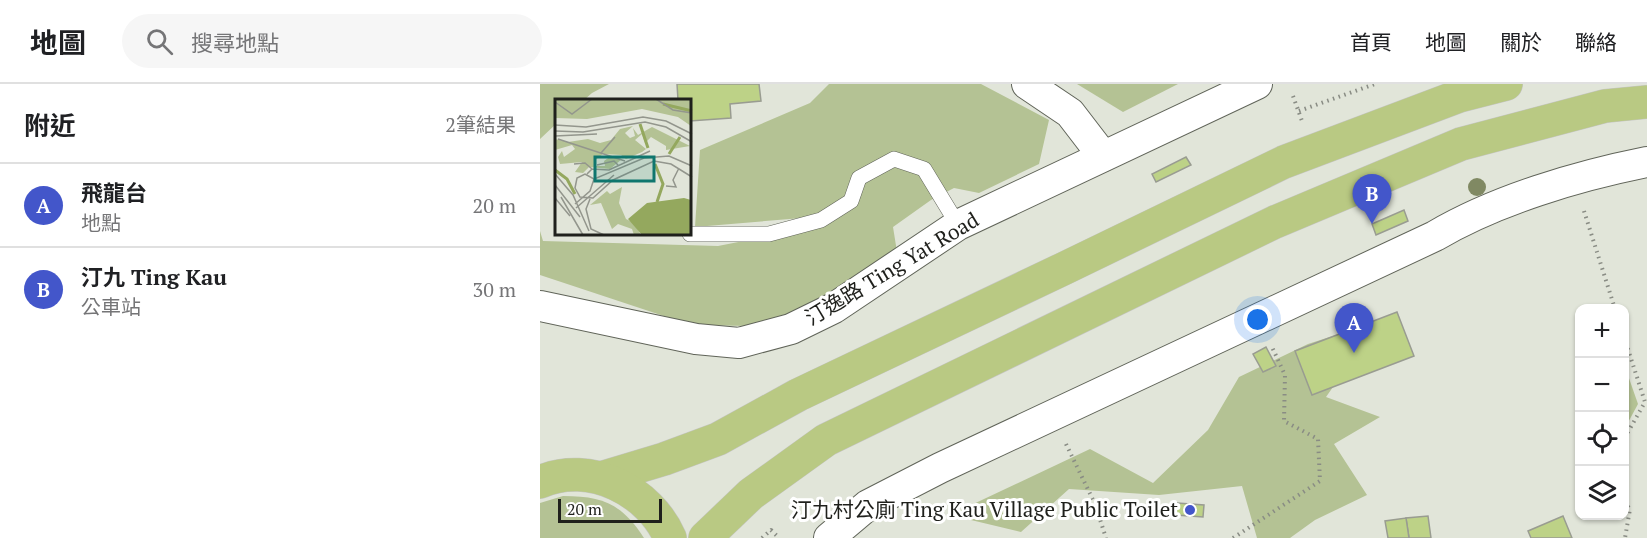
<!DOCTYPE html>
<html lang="zh-TW">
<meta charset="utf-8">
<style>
body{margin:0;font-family:"PT Serif","Noto Sans TC",serif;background:#f6f6f6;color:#202124}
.controls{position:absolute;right:18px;bottom:18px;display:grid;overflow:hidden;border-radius:12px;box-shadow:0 2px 4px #0004}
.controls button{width:54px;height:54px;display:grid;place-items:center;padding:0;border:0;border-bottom:2px solid #e0e0e0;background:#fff;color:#202124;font:30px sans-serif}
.scale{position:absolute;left:18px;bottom:15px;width:104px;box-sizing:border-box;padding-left:6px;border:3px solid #1f201c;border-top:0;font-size:16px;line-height:21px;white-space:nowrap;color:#1f201c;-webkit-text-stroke:4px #fff;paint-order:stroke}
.you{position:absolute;left:718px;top:236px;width:21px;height:21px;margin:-15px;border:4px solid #fff;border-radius:50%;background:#1a73e8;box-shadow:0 0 0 9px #1a73e833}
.badge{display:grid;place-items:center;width:39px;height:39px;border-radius:50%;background:#4356ca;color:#fff;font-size:20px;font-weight:700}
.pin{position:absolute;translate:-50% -50px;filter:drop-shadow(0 2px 3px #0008)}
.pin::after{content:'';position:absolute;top:32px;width:21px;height:18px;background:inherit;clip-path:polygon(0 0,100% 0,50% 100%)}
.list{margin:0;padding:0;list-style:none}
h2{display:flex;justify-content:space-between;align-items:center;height:78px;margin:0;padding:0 24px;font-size:26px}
h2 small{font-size:20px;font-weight:400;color:#757577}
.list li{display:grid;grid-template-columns:39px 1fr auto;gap:18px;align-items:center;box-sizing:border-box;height:84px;padding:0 24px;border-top:2px solid #e0e0e0}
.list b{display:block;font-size:22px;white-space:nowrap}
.list p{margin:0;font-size:20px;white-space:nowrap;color:#757577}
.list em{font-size:20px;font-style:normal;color:#757577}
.icon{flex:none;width:33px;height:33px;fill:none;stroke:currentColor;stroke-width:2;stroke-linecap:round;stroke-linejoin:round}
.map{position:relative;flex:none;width:1107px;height:454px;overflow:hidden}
header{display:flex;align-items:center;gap:36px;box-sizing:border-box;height:84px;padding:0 30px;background:#fff;border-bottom:2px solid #e0e0e0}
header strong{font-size:28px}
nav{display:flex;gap:33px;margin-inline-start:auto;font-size:21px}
.search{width:420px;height:54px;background:#f6f6f6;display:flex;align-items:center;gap:15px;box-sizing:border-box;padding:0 21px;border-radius:33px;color:#757577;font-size:22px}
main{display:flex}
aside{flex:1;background:#fff}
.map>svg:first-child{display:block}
.green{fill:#b4c294}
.building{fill:#bdd287;stroke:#999c91;stroke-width:1.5}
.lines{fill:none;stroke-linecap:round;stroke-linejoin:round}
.service-casing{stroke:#606459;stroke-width:16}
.minor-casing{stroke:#606459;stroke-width:32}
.primary-casing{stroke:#c5c5c4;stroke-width:34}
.path{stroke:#898c84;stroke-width:4;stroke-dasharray:1.5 4.5;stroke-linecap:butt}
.service{stroke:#fff;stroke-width:15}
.minor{stroke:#fff;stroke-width:30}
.primary{stroke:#b9c983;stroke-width:33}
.tree{fill:#808963}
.poi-dot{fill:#4356ca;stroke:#fff;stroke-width:2}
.labels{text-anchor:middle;stroke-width:6;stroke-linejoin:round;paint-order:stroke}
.street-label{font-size:21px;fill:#1f201c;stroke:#fff}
.poi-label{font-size:21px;fill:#1f201c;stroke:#fff;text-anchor:end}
.inset-river{fill:none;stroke:#94a85e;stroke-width:3}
.inset-road{fill:none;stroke:#93968d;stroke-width:1.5}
.view{fill:#0f766e;fill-opacity:0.15;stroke:#0f766e;stroke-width:3}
.inset-edge{fill:none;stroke:#1f201c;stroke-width:3}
</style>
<header>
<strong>地圖</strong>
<div class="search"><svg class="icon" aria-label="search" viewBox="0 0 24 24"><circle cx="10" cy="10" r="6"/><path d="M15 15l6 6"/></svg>搜尋地點</div>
<nav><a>首頁</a><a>地圖</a><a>關於</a><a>聯絡</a></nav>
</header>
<main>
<aside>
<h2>附近<small>2筆結果</small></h2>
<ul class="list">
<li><span class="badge">A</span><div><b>飛龍台</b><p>地點</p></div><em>20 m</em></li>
<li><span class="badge">B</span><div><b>汀九 Ting Kau</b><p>公車站</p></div><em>30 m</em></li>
</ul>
</aside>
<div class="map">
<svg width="1107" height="454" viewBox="0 0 1107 454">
<rect width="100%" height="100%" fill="#e1e5d9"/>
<g class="green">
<path d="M 0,0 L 69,0 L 52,9 L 44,16 L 16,16 L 16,40 L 0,55 Z"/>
<path d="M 289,0 L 441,0 L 509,36 L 499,80 L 439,109 L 414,104 L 391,116 L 353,143 L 358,174 L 277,222 L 210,242 L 151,241 L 0,191 L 0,147 L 3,157 L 178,162 L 289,140 L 262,134 L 155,143 L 160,66 L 270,19 Z"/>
<path d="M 537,0 L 638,0 L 583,28 Z"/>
<path d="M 839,237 L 786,313 L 840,333 L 794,360 L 827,411 L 775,436 L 750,454 L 717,454 L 702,402 L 619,411 L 529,405 L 481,448 L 410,431 L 550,365 L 613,399 L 668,346 L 699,293 L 768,260 Z"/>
<path d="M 1084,280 L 1098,320 L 1085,344 L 1084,344 Z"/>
<path d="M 23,412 C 63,412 82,420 104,454 L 0,454 L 0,419 Z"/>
</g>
<g class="building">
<path d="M 137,0 L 219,0 L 221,17 L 190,20 L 191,34 L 150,37 L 150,16 L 138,16 Z"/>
<path d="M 646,73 L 651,81 L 616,98 L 612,90 Z"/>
<path d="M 864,126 L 868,137 L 836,151 L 832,140 Z"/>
<path d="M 857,228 L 874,272 L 772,311 L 755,267 Z"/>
<path d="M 726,263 L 736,282 L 723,288 L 713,270 Z"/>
<path d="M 637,419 L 664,421 L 663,433 L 636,431 Z"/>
<path d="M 888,432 L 891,454 L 869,454 L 866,434 Z"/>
<path d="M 1023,432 L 1032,454 L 991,454 L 988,447 Z"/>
<path d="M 866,434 L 869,454 L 848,454 L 845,437 Z"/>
</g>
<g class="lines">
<g class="service-casing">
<path id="service" d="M 150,150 L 229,150 L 281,136 L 311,117 L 319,94 L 354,75 L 384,85 L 418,141"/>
</g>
<g class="minor-casing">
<g id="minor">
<path d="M 487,0 L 530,29 L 563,72"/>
<path d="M 0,222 L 156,255 L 199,259 L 251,245 L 294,224 L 418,141 L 717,0"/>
<path d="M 289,454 L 328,421 L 400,384 L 895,152 C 956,116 1037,92 1107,78"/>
</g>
</g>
<g class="primary-casing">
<g id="primary">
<path d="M 61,394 L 124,375 L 178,355 L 258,311 L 523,185 L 744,78 L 919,12 L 966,0"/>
<path d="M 0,398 C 50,376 110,407 130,454"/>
<path d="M 165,454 L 211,410 L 286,356 L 735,138 L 921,60 L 1065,22 L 1107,18"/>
</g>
</g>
<g class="path">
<path d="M 753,12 L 762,37"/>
<path d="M 759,27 L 835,0"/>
<path d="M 1044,127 L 1075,225"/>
<path d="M 1084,253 L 1105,318 L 1084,355"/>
<path d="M 526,360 L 555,420 L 566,454"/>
<path d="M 1084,418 L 1090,425 L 1085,454"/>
<path d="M 222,454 L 231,446 L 239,454"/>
<path d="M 693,454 L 780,397 L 778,355 L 744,337 L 745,291 L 732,263"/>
</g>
<use href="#service" class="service"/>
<use href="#minor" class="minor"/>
<use href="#primary" class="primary"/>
</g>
<circle class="tree" cx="937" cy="103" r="9"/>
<circle class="poi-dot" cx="650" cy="426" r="6"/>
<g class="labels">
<g class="street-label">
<text transform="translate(352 185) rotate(-31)" y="7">汀逸路 Ting Yat Road</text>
</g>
<g class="poi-label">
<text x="638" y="433">汀九村公廁 Ting Kau Village Public Toilet</text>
</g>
</g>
<g transform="translate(15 15)">
<rect width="136" height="136" fill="#e1e5d9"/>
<path d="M 0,0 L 136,0 L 136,27 L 123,18 L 87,10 L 32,20 L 0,19 ZM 78,27 L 70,34 L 75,39 L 80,37 L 78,29 L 83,36 L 97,28 L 135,47 L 111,51 L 111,47 L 96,38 L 90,44 L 87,35 L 80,41 L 91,50 L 87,53 L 71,60 L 66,56 L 48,55 L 39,62 L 41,67 L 50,67 L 49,62 L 56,57 L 67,60 L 55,70 L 34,68 L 28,74 L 20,73 L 27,63 L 5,65 L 3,58 L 7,52 L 9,58 L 20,50 L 17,46 L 0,51 L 0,40 L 13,43 L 33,40 L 45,44 L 56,41 L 65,30 ZM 67,88 L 64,104 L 71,120 L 79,124 L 86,136 L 79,136 L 77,130 L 63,125 L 57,130 L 46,104 L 35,106 L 52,92 L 55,95 Z" fill="#b4c294"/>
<path d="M 129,99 L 136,101 L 136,136 L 87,136 L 73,120 L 92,104 Z" fill="#94a85e"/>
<path class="inset-river" d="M 108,5 L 137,12M 85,25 L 93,49M 114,55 L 125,38M 100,65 L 108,85 L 102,103M 0,71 L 12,80 L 20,95"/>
<path class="inset-road" d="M 101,0 L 118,11 L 137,14M 0,3 L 17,15 L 37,0M 0,26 L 31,28 L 88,18 L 111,22 L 137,35M 0,32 L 28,33 L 90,23 L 111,28 L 137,43M 0,37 L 42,35M 3,40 L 70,62M 46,54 L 60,38M 19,65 L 30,64 L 37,70M 42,66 L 59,62 L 63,66M 0,75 L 18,96 L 34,132M 32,75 L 37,70 L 54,71 L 95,52M 39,80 L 30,75 L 22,79 L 20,89 L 25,98 L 38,99 L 58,81 L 99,62 L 116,65 L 137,78M 0,86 L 25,118M 111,87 L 121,88 L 118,81 L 124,69M 6,98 L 28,136M 0,99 L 15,117M 35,100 L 31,110 L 36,130 L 49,136M 20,105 L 35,92 L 39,80 L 89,59 L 114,57 L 137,67M 21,109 L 59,76"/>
<path class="view" d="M 40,58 L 99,58 L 99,82 L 40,82 Z"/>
<rect width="136" height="136" class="inset-edge"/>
</g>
</svg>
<div class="controls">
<button>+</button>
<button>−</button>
<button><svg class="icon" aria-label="locate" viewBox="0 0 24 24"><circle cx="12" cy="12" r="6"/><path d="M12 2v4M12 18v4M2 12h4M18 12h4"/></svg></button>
<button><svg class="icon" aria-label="layers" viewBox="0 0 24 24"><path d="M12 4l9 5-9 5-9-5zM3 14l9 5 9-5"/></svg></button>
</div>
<div class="scale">20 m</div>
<div class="you"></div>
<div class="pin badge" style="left:814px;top:269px">A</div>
<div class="pin badge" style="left:832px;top:140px">B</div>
</div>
</main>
